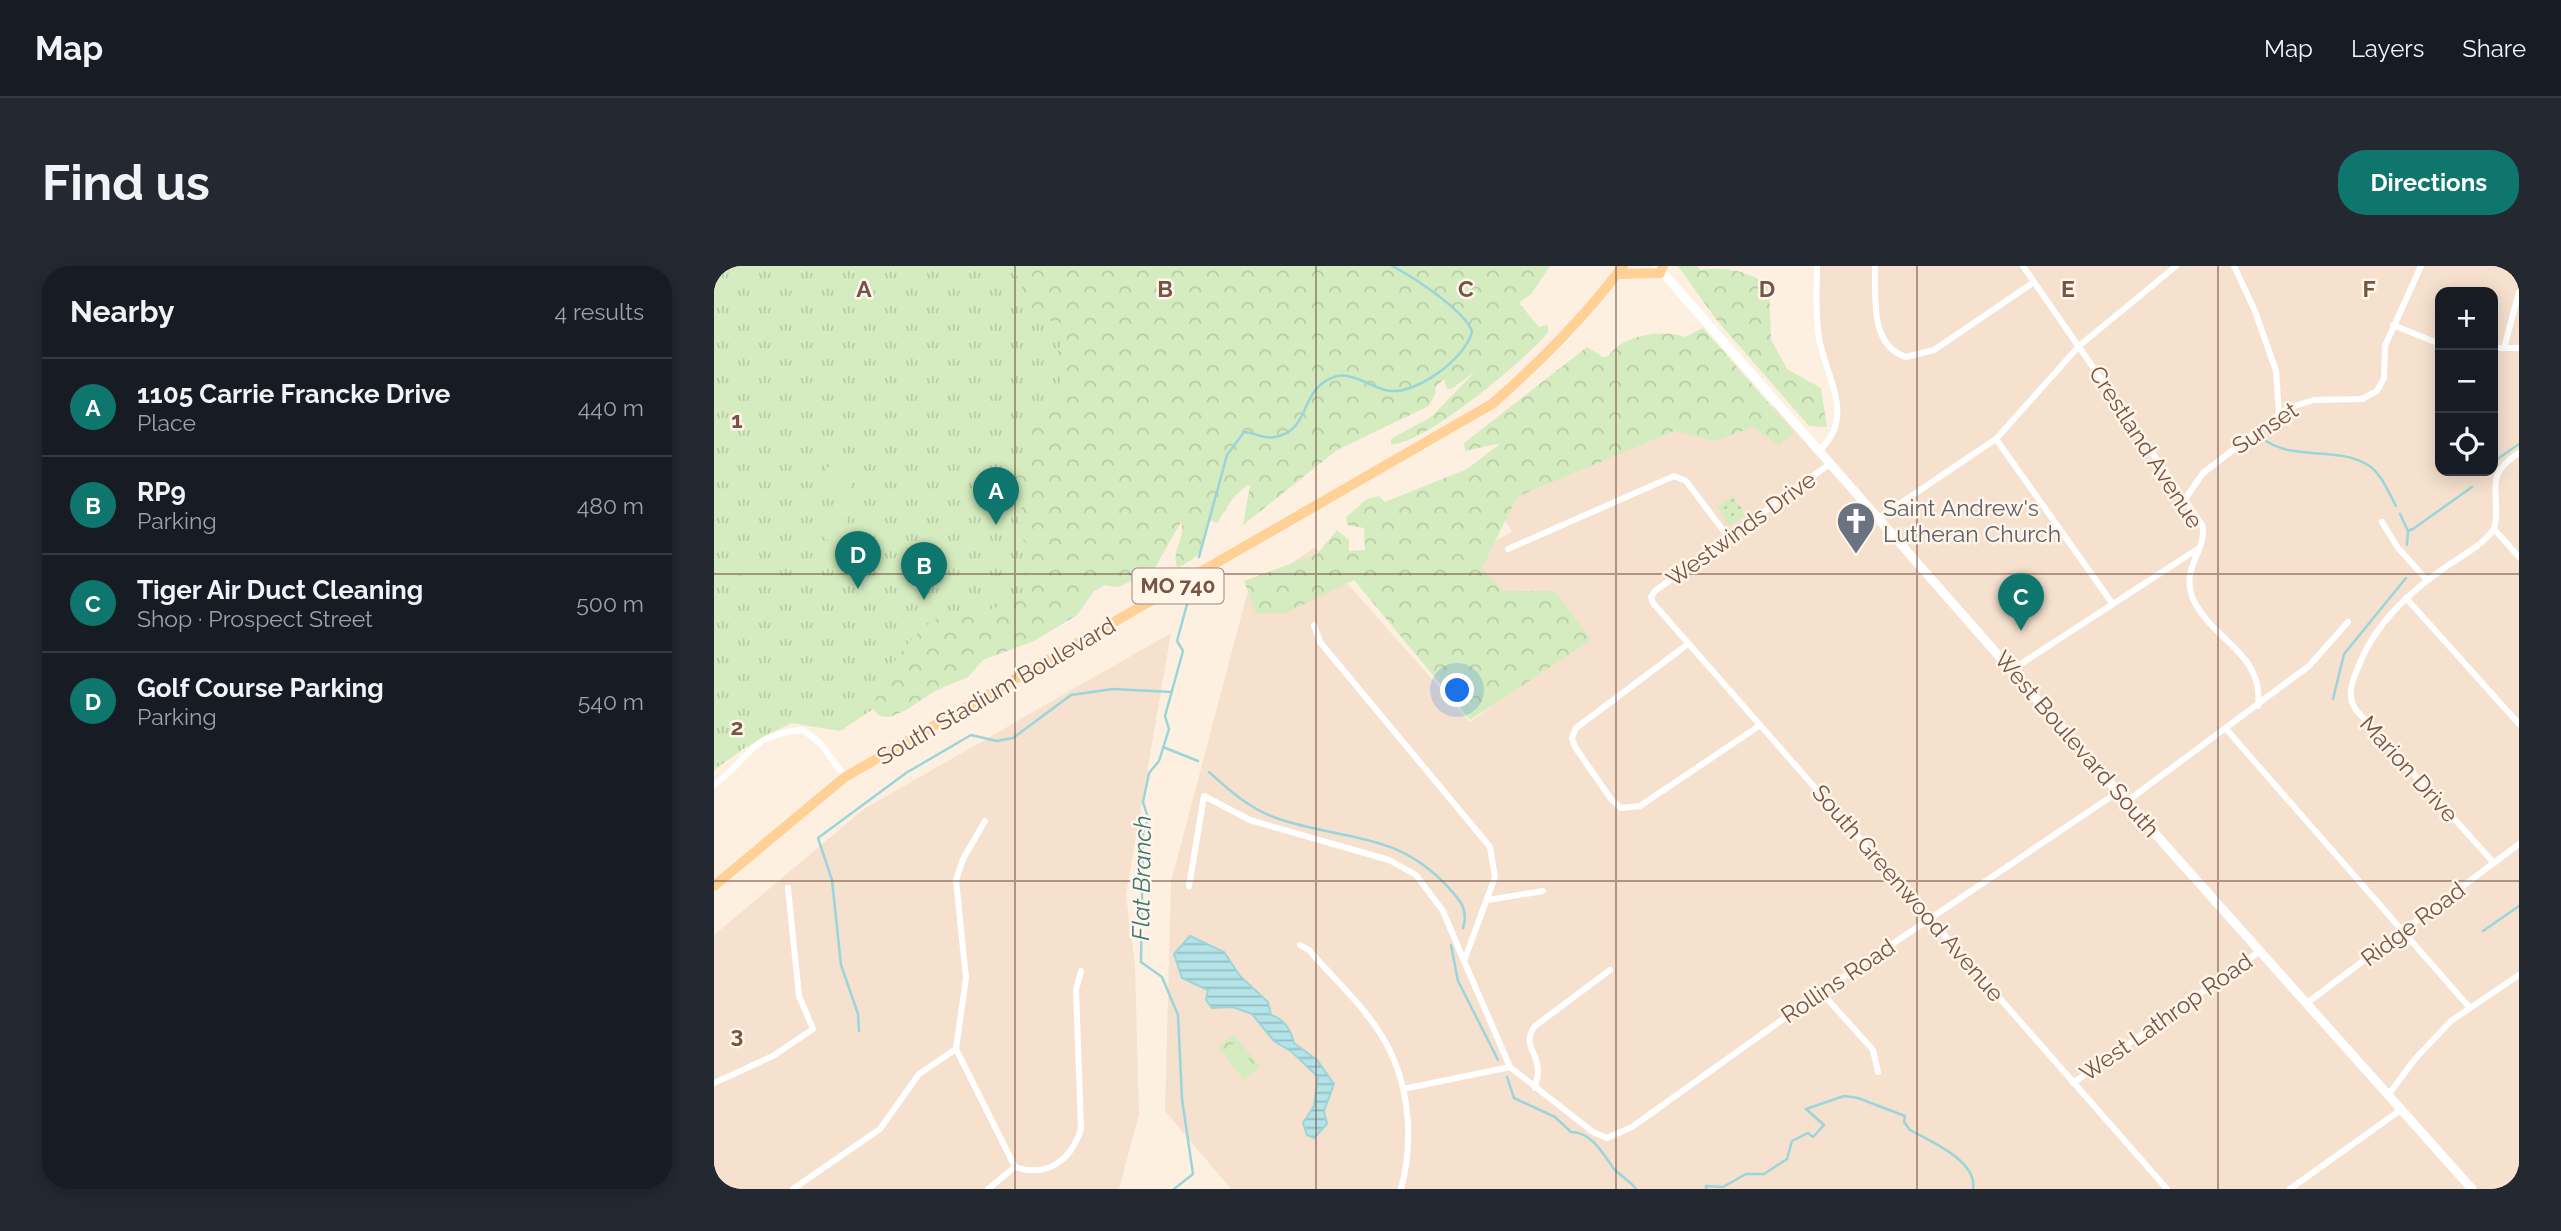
<!DOCTYPE html>
<meta charset="utf-8">
<style>
body{margin:0;font-family:Raleway,sans-serif;background:#242831;color:#f1f3f6}
.controls{position:absolute;right:21px;top:21px;display:grid;overflow:hidden;border-radius:14px;box-shadow:0 4px 18px #0003}
.controls button{width:63px;height:63px;display:grid;place-items:center;padding:0;border:0;border-bottom:2px solid #363941;background:#171b24;color:#f1f3f6;font:35px sans-serif}
.you{position:absolute;left:744px;top:425px;width:24px;height:24px;margin:-18px;border:5px solid #fff;border-radius:50%;background:#1a73e8;box-shadow:0 0 0 10px #1a73e833}
.badge{display:grid;place-items:center;width:46px;height:46px;border-radius:50%;background:#0f766e;color:#fff;font-size:23px;font-weight:700}
.pin{position:absolute;translate:-50% -58px;filter:drop-shadow(0 2px 4px #0008)}
.pin::after{content:'';position:absolute;top:37px;width:24px;height:21px;background:inherit;clip-path:polygon(0 0,100% 0,50% 100%)}
.list{margin:0;padding:0;list-style:none}
h2{display:flex;justify-content:space-between;align-items:center;height:91px;margin:0;padding:0 28px;font-size:30px}
h2 small{font-size:23px;font-weight:400;color:#9ea1a6}
.list li{display:grid;grid-template-columns:46px 1fr auto;gap:21px;align-items:center;box-sizing:border-box;height:98px;padding:0 28px;border-top:2px solid #363941}
.list b{display:block;font-size:26px;white-space:nowrap}
.list p{margin:0;font-size:23px;white-space:nowrap;color:#9ea1a6}
.list em{font-size:23px;font-style:normal;color:#9ea1a6}
.icon{flex:none;width:38px;height:38px;fill:none;stroke:currentColor;stroke-width:2;stroke-linecap:round;stroke-linejoin:round}
.map{position:relative;flex:none;width:1805px;height:923px;overflow:hidden;border-radius:28px}
header{display:flex;align-items:center;gap:42px;box-sizing:border-box;height:98px;padding:0 35px;background:#171b24;border-bottom:2px solid #363941}
header strong{font-size:33px}
nav{display:flex;gap:38px;margin-inline-start:auto;font-size:24px}
.intro{display:flex;align-items:center;justify-content:space-between;box-sizing:border-box;height:168px;padding:0 42px}
h1{margin:0;font-size:49px}
.button{padding:18px 32px;border-radius:28px;background:#0f766e;color:#fff;font-size:24px;font-weight:700}
main{display:flex;gap:42px;padding:0 42px}
aside{flex:1;background:#171b24;border-radius:28px;box-shadow:0 4px 18px #0003}
.map>svg:first-child{display:block}
.residential{fill:#f6e1cf;fill-rule:evenodd}
.grass{fill:url(#grass-tufts)}
.forest{fill:url(#forest-crowns)}
.garden{fill:url(#garden-dots)}
.pitch{fill:#d4ecbf}
.water{fill:url(#water-rules);stroke:#9ad5db;stroke-width:2}
.lines{fill:none;stroke-linecap:round;stroke-linejoin:round}
.stream{stroke:#9ad5db;stroke-width:2.5}
.minor{stroke:#fff;stroke-width:6}
.secondary{stroke:#fff;stroke-width:9}
.primary{stroke:#ffd197;stroke-width:10}
.grid{fill:none;stroke:#765446;stroke-width:2;stroke-opacity:0.55}
.labels{text-anchor:middle;stroke-width:5;stroke-linejoin:round;paint-order:stroke}
.shield{fill:#fff5e9;stroke:#9f8477;stroke-width:2}
.shield-label{font-size:21px;font-weight:bold;fill:#765446}
.street-label{font-size:23px;fill:#765446;stroke:#fff5e9}
.worship-label{font-size:23px;fill:#5b616d;stroke:#fff5e9;text-anchor:start}
.water-label{font-size:24px;font-style:italic;fill:#3a777d;stroke:#fff5e9}
.grid-label{font-size:23px;text-anchor:middle;font-weight:bold;fill:#765446;stroke:#fff5e9;stroke-width:5;stroke-linejoin:round;paint-order:stroke}
</style>
<header>
<strong>Map</strong>
<nav><a>Map</a><a>Layers</a><a>Share</a></nav>
</header>
<div class="intro"><h1>Find us</h1><a class="button">Directions</a></div>
<main>
<aside>
<h2>Nearby<small>4 results</small></h2>
<ul class="list">
<li><span class="badge">A</span><div><b>1105 Carrie Francke Drive</b><p>Place</p></div><em>440 m</em></li>
<li><span class="badge">B</span><div><b>RP9</b><p>Parking</p></div><em>480 m</em></li>
<li><span class="badge">C</span><div><b>Tiger Air Duct Cleaning</b><p>Shop · Prospect Street</p></div><em>500 m</em></li>
<li><span class="badge">D</span><div><b>Golf Course Parking</b><p>Parking</p></div><em>540 m</em></li>
</ul>
</aside>
<div class="map">
<svg width="1805" height="923" viewBox="0 0 1805 923">
<defs>
<pattern id="grass-tufts" width="24" height="20" patternUnits="userSpaceOnUse" patternTransform="scale(1.75)"><rect width="24" height="20" fill="#d4ecbf"/><path d="M3 7l-1-3M5 7V3M7 7l1-3M15 17l-1-3M17 17v-4M19 17l1-3" fill="none" stroke="#b9cca6"/></pattern>
<pattern id="forest-crowns" width="20" height="18" patternUnits="userSpaceOnUse" patternTransform="scale(1.75)"><rect width="20" height="18" fill="#d4ecbf"/><path d="M2 6a3 3 0 1 1 6 0M12 15a3 3 0 1 1 6 0" fill="none" stroke="#b9cca6"/></pattern>
<pattern id="garden-dots" width="8" height="8" patternUnits="userSpaceOnUse" patternTransform="scale(1.75)"><rect width="8" height="8" fill="#d4ecbf"/><path d="M2 2h.1M6 6h.1" fill="none" stroke="#b9cca6" stroke-width="1.8" stroke-linecap="round"/></pattern>
<pattern id="water-rules" width="6" height="5" patternUnits="userSpaceOnUse" patternTransform="scale(1.75)"><rect width="6" height="5" fill="#b5e4e8"/><path d="M0 2.5h6" fill="none" stroke="#98bbbe"/></pattern>
</defs>
<rect width="100%" height="100%" fill="#fef0e1"/>
<g class="residential">
<path d="M 1104,0 L 1805,0 L 1805,923 L 517,923 L 451,845 L 457,616 L 533,328 L 601,281 L 756,456 L 826,405 L 744,295 L 798,266 L 776,227 L 959,147 L 1025,158 L 1060,139 L 1102,188 L 1117,174 L 1124,138 L 1105,75 ZM 1726,26 L 1779,26 L 1779,205 L 1726,205 Z"/>
<path d="M 457,367 L 412,629 L 421,699 L 425,848 L 405,923 L 0,923 L 0,669 L 150,543 Z"/>
</g>
<path class="grass" d="M 0,0 L 328,0 L 364,85 L 326,308 L 306,346 L 126,465 L 77,457 L 32,481 L 0,504 Z"/>
<g class="forest">
<path d="M 290,0 L 836,0 L 818,27 L 805,37 L 825,61 L 833,59 L 835,65 C 815,91 708,181 677,178 L 677,173 L 717,151 L 761,106 L 737,123 L 733,123 L 730,113 L 721,121 L 722,126 L 715,140 L 623,184 L 529,259 L 536,220 L 533,219 L 519,232 L 503,257 L 496,254 C 491,261 492,264 491,272 C 490,288 476,295 464,302 C 455,288 473,271 467,256 L 442,300 L 427,311 L 404,321 L 391,319 L 380,325 L 363,349 L 320,375 L 269,394 L 254,411 L 221,425 L 192,444 L 176,451 L 165,450 L 160,444 C 162,413 203,358 232,348 C 241,345 251,349 259,348 C 265,348 306,333 309,329 C 311,328 313,321 314,320 L 309,298 L 317,285 L 308,272 L 315,264 L 308,260 L 303,250 L 311,235 L 299,234 L 294,226 L 300,205 C 333,185 315,190 315,163 L 329,151 L 348,122 L 343,86 L 355,67 L 350,58 C 292,48 323,16 290,0 Z"/>
<path d="M 964,0 L 983,0 L 986,4 C 1010,0 1034,5 1055,19 L 1057,73 L 1073,103 L 1107,122 L 1113,161 L 1095,160 L 1001,52 Z"/>
<path d="M 989,62 L 1080,166 L 1065,179 L 1039,161 L 1001,175 L 960,165 L 803,231 L 768,302 L 789,325 L 841,325 L 877,374 L 756,454 L 640,314 L 572,347 L 542,347 L 530,315 L 603,288 L 623,264 L 635,274 L 635,285 L 651,284 L 650,262 L 633,259 L 632,251 L 653,233 L 665,230 L 671,236 L 753,203 L 787,177 L 751,185 L 750,177 L 873,81 L 889,91 L 895,90 C 907,69 950,63 971,71 Z"/>
<path d="M 520,768 L 546,801 L 530,814 L 504,781 Z"/>
</g>
<path class="garden" d="M 1019,230 L 1032,249 L 1016,260 L 1003,241 Z"/>
<g class="pitch">
<circle cx="124" cy="212" r="15"/>
<circle cx="119" cy="261" r="14"/>
<path d="M 29,280 C 41,286 44,294 41,307 L 32,311 L 22,307 L 17,299 L 21,285 Z"/>
<path d="M 521,776 L 538,797 L 528,804 L 512,783 Z"/>
</g>
<path class="water" d="M 476,670 L 510,686 L 526,710 L 554,736 L 557,749 C 570,753 577,764 580,777 L 603,794 L 620,818 L 610,845 L 613,858 L 600,872 L 593,869 L 589,857 L 600,840 L 604,811 L 578,786 L 560,775 L 538,748 L 519,741 L 498,742 L 492,734 L 494,724 L 468,712 L 460,688 Z"/>
<g class="lines">
<g class="stream">
<path d="M 1552,175 C 1583,195 1623,180 1654,199 C 1667,207 1675,227 1682,240"/>
<path d="M 1782,194 L 1805,178"/>
<path d="M 1686,248 L 1694,265 L 1699,263 L 1758,221"/>
<path d="M 1693,279 L 1694,265"/>
<path d="M 485,291 L 513,189 L 530,166 C 541,166 549,174 561,171 C 598,164 584,124 620,111 C 636,105 656,120 671,124 C 699,132 753,92 758,65 C 750,44 699,11 678,0"/>
<path d="M 1619,433 L 1630,388 L 1692,312"/>
<path d="M 449,481 L 484,495"/>
<path d="M 495,506 C 515,524 536,543 562,552 C 628,575 681,564 733,620 C 746,634 755,643 749,662"/>
<path d="M 1769,665 L 1805,640"/>
<path d="M 737,679 L 744,715 L 784,794"/>
<path d="M 145,765 L 144,748 L 127,699 L 118,614 L 104,572 L 192,507 L 257,469 L 283,475 L 299,472 L 357,429 L 399,423 L 457,426"/>
<path d="M 793,811 L 800,832 L 841,851 L 857,866 C 878,866 889,888 900,903 C 907,910 916,915 922,923"/>
<path d="M 460,923 L 479,908 L 468,833 L 464,749 L 448,711 L 427,696 L 429,567 L 434,552 L 429,536 L 435,507 L 445,495 L 455,463 L 451,450 L 469,385 L 463,375 L 475,331"/>
<path d="M 992,923 L 992,920 L 1009,921 L 1032,908 L 1050,908 L 1073,893 L 1078,875 L 1094,867 L 1099,871 L 1110,859 L 1092,843 L 1130,830 L 1144,832 L 1191,850 L 1190,856 L 1196,864 C 1216,875 1264,895 1259,923"/>
</g>
<g class="minor">
<path d="M 1103,0 C 1103,24 1101,48 1105,72 C 1112,112 1142,150 1106,184"/>
<path d="M 1161,0 C 1162,31 1155,79 1192,91 L 1220,84 L 1320,16"/>
<path d="M 1309,0 L 1488,259 C 1495,284 1463,303 1481,337 C 1502,376 1550,389 1544,440"/>
<path d="M 1520,0 L 1541,45 L 1562,105 L 1565,148"/>
<path d="M 1679,59 L 1726,78"/>
<path d="M 1779,82 L 1805,82"/>
<path d="M 1790,82 L 1805,26"/>
<path d="M 1282,173 L 1398,337"/>
<path d="M 1805,187 C 1766,211 1789,229 1780,263 L 1805,291"/>
<path d="M 1117,197 L 941,325 L 937,331 L 939,337 L 1453,923"/>
<path d="M 1471,233 L 1489,207 L 1574,142 L 1600,134 L 1648,133 L 1663,125 L 1670,112 L 1671,80 L 1707,0"/>
<path d="M 1166,251 L 1282,173 L 1365,80 L 1462,0"/>
<path d="M 1668,256 L 1684,282 L 1713,314"/>
<path d="M 1780,263 C 1769,279 1749,289 1733,300 C 1694,327 1660,358 1643,404 C 1637,419 1633,430 1642,444 L 1780,597"/>
<path d="M 794,283 L 960,210 L 972,215 L 1015,272"/>
<path d="M 1692,332 L 1805,458"/>
<path d="M 600,359 L 606,376 L 776,581 L 781,611 L 750,695 L 796,801 L 879,866 L 893,872 L 918,861 L 1107,726 L 1404,526"/>
<path d="M 974,378 L 862,462 L 858,472 L 861,481 L 897,533 L 907,542 L 926,540 L 1045,460"/>
<path d="M 1299,403 L 1482,284"/>
<path d="M 1513,464 L 1755,741"/>
<path d="M 0,519 C 38,492 34,468 89,464 L 106,477 L 131,511"/>
<path d="M 1412,536 L 1595,400 L 1634,356"/>
<path d="M 475,620 L 490,530 L 536,554 L 675,594 L 702,609 L 729,645 L 750,695"/>
<path d="M 774,634 L 829,625"/>
<path d="M 586,679 L 595,684 C 618,711 647,737 666,767 C 695,812 701,872 687,923"/>
<path d="M 1107,726 L 1159,784 L 1164,806"/>
<path d="M 1593,737 L 1805,578"/>
<path d="M 242,783 L 252,712 L 242,614 L 249,593 L 271,555"/>
<path d="M 242,783 L 301,901"/>
<path d="M 0,817 L 59,790 L 99,763 L 85,730 L 74,622"/>
<path d="M 1359,817 L 1546,685"/>
<path d="M 821,822 C 822,817 824,810 824,805 C 824,785 807,779 821,760 L 896,704"/>
<path d="M 689,823 L 796,801"/>
<path d="M 1675,828 L 1701,793 L 1737,755 L 1805,709"/>
<path d="M 79,923 L 166,863 L 205,808 L 242,783"/>
<path d="M 274,923 L 301,901 C 334,912 357,894 367,863 L 362,724 L 367,705"/>
<path d="M 1576,923 L 1688,843"/>
</g>
<path class="secondary" d="M 943,0 L 1404,526 L 1758,923"/>
<g class="primary">
<path d="M 903,8 L 946,7 L 949,0"/>
<path d="M 0,620 L 131,511 L 778,138 C 827,95 870,52 909,0"/>
</g>
</g>
<path class="grid" d="M 301,0 L 301,923M 602,0 L 602,923M 902,0 L 902,923M 1203,0 L 1203,923M 1504,0 L 1504,923M 0,308 L 1805,308M 0,615 L 1805,615"/>
<defs>
<g id="church-pin" transform="scale(2.0125)"><path d="M0 17L-7.5 6A9.5 9.5 0 1 1 7.5 6Z" fill="#6b7280" stroke="#fff5e9"/><path d="M-1.2-6h2.4v3.5h3.3v2.4h-3.3V6h-2.4V-.1h-3.3v-2.4h3.3Z" fill="#fff"/></g>
</defs>
<g fill-rule="evenodd">
<use href="#church-pin" x="1142" y="255"/>
</g>
<g class="labels">
<rect class="shield" x="418.5" y="302.5" width="91" height="35" rx="5"/>
<g class="shield-label">
<text x="464" y="327">MO 740</text>
</g>
<g class="street-label">
<text transform="translate(1551 162) rotate(-34)" y="8">Sunset</text>
<text transform="translate(1432 181) rotate(57)" y="8">Crestland Avenue</text>
<text transform="translate(1027 263) rotate(-36)" y="8">Westwinds Drive</text>
<text transform="translate(282 425) rotate(-30)" y="8">South Stadium Boulevard</text>
<text transform="translate(1363 478) rotate(49)" y="8">West Boulevard South</text>
<text transform="translate(1695 503) rotate(48)" y="8">Marion Drive</text>
<text transform="translate(1194 627) rotate(49)" y="8">South Greenwood Avenue</text>
<text transform="translate(1699 658) rotate(-37)" y="8">Ridge Road</text>
<text transform="translate(1124 715) rotate(-34)" y="8">Rollins Road</text>
<text transform="translate(1452 751) rotate(-35)" y="8">West Lathrop Road</text>
</g>
<g class="worship-label">
<text x="1169" y="250">Saint Andrew's<tspan x="1169" dy="26">Lutheran Church</tspan></text>
</g>
<g class="water-label">
<text transform="translate(428 612) rotate(-89)" y="8">Flat Branch</text>
</g>
</g>
<g class="grid-label">
<text x="150" y="31">A</text>
<text x="451" y="31">B</text>
<text x="752" y="31">C</text>
<text x="1053" y="31">D</text>
<text x="1354" y="31">E</text>
<text x="1655" y="31">F</text>
<text x="23" y="162">1</text>
<text x="23" y="469">2</text>
<text x="23" y="777">3</text>
</g>
</svg>
<div class="controls">
<button>+</button>
<button>−</button>
<button><svg class="icon" aria-label="locate" viewBox="0 0 24 24"><circle cx="12" cy="12" r="6"/><path d="M12 2v4M12 18v4M2 12h4M18 12h4"/></svg></button>
</div>
<div class="you"></div>
<div class="pin badge" style="left:282px;top:259px">A</div>
<div class="pin badge" style="left:210px;top:334px">B</div>
<div class="pin badge" style="left:1307px;top:365px">C</div>
<div class="pin badge" style="left:144px;top:323px">D</div>
</div>
</main>
